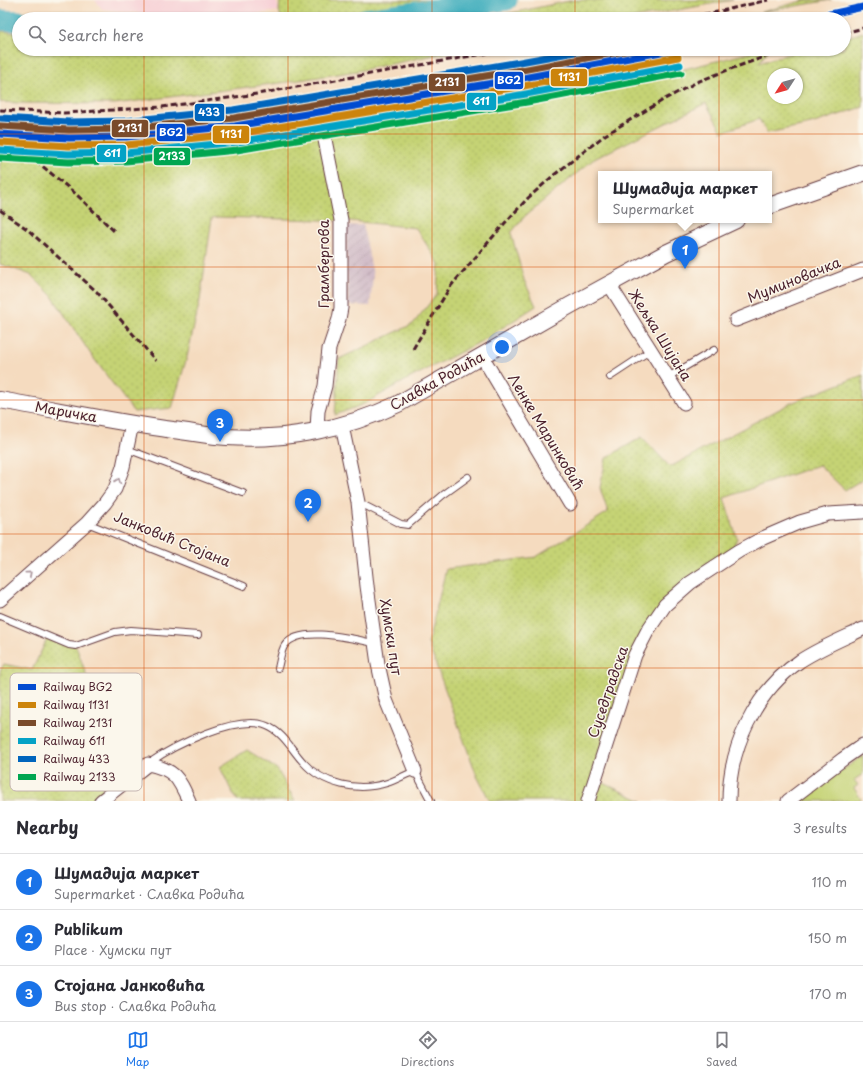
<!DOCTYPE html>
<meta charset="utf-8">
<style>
body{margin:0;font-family:"Playpen Sans",sans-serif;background:#f7f7f7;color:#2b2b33}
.compass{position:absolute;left:767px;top:68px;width:36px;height:36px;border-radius:50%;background:#fff;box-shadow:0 1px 3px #0004;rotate:234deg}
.you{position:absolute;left:502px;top:347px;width:14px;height:14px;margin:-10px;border:3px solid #fff;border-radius:50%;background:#1a73e8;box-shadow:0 0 0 6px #1a73e833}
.badge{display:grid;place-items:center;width:26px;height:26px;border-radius:50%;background:#1a73e8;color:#fff;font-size:13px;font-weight:700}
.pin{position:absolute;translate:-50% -33px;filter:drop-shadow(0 1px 2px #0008)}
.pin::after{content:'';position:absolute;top:21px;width:14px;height:12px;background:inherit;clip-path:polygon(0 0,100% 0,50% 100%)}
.popup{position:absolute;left:598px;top:171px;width:174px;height:52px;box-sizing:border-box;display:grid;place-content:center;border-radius:0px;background:#fff;filter:drop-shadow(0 1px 3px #0005);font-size:13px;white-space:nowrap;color:#7c7c81}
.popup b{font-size:15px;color:#2b2b33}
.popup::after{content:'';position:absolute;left:50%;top:100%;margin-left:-8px;border:8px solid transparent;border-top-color:#fff}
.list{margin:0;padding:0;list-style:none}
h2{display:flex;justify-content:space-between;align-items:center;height:52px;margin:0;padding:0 16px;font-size:17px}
h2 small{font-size:13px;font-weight:400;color:#7c7c81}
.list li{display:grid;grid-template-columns:26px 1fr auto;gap:12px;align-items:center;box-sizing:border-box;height:56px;padding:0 16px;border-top:1px solid #e1e1e2}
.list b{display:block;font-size:15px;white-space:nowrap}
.list p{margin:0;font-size:13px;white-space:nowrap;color:#7c7c81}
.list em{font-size:13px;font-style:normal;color:#7c7c81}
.icon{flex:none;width:22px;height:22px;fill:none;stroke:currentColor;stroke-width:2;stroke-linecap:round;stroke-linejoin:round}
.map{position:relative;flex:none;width:863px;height:801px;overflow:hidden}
.search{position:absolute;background:#fff;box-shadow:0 1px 3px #0004;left:12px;right:12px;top:12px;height:44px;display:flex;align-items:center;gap:10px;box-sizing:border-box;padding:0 14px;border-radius:22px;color:#7c7c81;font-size:15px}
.sheet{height:220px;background:#fff}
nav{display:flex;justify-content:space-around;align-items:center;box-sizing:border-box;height:56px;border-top:1px solid #e1e1e2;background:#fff;font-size:11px;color:#7c7c81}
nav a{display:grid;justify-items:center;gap:2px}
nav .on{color:#1a73e8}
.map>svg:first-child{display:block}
.built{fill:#f7cfd5}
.industrial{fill:url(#industrial-furrows)}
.grass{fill:url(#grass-dots);stroke:#887950;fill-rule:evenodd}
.park{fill:#c5d375;stroke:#887950}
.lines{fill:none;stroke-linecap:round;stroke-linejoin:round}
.river{stroke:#40aebd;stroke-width:21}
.service-casing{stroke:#643b41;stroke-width:8}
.minor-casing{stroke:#643b41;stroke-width:15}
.tertiary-casing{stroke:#643b41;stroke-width:18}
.service{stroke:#fff;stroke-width:6}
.minor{stroke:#fff;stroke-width:13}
.tertiary{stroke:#fff;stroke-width:16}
.rail{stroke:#4a1f2b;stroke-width:3;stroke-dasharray:6 3;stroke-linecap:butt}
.rail-1-casing{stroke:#fbf7ec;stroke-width:10}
.rail-2-casing{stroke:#fbf7ec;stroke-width:10}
.rail-3-casing{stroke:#fbf7ec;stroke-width:10}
.rail-4-casing{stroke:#fbf7ec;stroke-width:10}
.rail-5-casing{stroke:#fbf7ec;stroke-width:10}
.rail-6-casing{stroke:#fbf7ec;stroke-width:10}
.rail-1{stroke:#044cd0;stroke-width:7}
.rail-2{stroke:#cc840b;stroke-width:7}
.rail-3{stroke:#7a4b2a;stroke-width:7}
.rail-4{stroke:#04a2c6;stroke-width:7}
.rail-5{stroke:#0065bd;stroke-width:7}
.rail-6{stroke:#00a651;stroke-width:7}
.oneway{stroke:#ae9aa0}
.grid{fill:none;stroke:#d8530f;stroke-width:1;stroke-opacity:0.55}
.labels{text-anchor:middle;stroke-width:3;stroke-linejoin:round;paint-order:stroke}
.street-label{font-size:14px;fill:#4a1f2b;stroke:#fbf7ec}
.key{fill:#fbf7ec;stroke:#c6b6b2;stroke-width:1}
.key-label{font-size:11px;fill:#4a1f2b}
.line-badge{stroke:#fbf7ec;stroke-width:1.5}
.badge-label{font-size:11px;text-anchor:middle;font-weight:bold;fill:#fff}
</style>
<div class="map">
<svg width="863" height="801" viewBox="0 0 863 801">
<defs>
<pattern id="industrial-furrows" width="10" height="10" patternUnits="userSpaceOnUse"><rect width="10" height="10" fill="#d2bdc8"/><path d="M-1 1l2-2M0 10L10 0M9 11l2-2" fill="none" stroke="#b6a2ac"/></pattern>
<pattern id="grass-dots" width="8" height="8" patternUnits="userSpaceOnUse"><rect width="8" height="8" fill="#c5d375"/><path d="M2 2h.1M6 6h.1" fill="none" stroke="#abb565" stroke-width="1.8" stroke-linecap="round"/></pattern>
</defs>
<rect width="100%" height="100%" fill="#fbf7ec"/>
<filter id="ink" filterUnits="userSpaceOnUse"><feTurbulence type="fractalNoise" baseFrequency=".025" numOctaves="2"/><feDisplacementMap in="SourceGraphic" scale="8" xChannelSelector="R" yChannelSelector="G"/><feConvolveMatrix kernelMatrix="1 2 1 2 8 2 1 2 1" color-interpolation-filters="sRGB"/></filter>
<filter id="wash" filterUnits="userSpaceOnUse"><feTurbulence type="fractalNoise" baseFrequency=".012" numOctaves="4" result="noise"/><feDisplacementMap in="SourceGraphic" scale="16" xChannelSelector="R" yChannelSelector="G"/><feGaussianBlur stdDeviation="0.9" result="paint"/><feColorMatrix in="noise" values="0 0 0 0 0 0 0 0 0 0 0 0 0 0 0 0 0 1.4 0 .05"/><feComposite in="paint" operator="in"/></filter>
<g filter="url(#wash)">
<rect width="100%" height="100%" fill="#f5dbbf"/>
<path class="built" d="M 95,0 L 276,0 L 279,11 L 230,17 L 182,17 L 126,12 L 102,9 Z"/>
<path class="industrial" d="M 363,225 L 373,275 L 370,306 L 348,305 L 346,226 Z"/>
<g class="grass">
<path d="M 280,0 L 505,0 L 365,19 L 282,19 L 279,11 Z"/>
<path d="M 574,0 L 733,0 L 628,19 L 482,19 Z"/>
<path d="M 806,0 L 831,0 L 761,12 Z"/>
<path d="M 0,31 L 19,33 L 19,49 L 464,49 L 357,71 L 280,83 L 114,104 L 19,103 L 0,102 Z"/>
<path d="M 863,32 L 863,107 L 811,124 L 767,133 L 759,119 L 722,132 L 706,103 L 594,159 L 525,216 L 511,233 L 524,280 L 536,306 L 482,341 L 410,378 L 364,404 L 335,415 L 339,359 L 413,324 L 437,294 L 439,264 L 416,228 L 351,221 L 218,217 L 212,218 L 200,300 L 187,357 L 172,408 L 134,412 L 92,356 L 52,296 L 31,275 L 0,264 L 0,140 L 108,150 L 136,162 L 265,144 L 336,129 L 543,93 L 640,80 L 765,49 L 769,49 L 759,63 L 805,49 L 844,49 L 844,38 ZM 773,74 L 797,74 L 797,98 L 773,98 Z"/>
<path d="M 863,375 L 863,479 L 845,490 L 819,465 L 724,498 L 737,538 L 730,557 L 665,605 L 635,655 L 595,779 L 642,801 L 490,801 L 477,776 L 428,643 L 446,569 L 536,557 L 608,512 L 600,488 L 606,458 L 642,437 L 670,467 L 791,403 Z"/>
<path d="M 48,637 L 76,646 L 100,713 L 123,708 L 140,763 L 102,801 L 0,801 L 0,671 L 4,664 L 32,670 Z"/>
<path d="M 247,750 L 277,769 L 295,801 L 238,801 L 231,790 L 220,767 Z"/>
</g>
<path class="park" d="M 863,756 L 863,774 L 854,780 L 858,785 L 854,788 L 861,799 L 858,801 L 800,801 L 826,781 Z"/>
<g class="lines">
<g class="river">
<path d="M 365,19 L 507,0"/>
<path d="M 0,20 L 19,21"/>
</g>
</g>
</g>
<g filter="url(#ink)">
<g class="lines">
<g class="service-casing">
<g id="service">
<path d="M 610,377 L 651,350"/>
<path d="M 668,377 L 714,350"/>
<path d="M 127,449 L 243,493"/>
<path d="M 358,502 L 401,524 L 408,525 L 443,495 L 468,477"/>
<path d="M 87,523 L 244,586"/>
<path d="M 0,616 L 69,645 L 76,646 L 115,632 L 131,630 L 198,635"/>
<path d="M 278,668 C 280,661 281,650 285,645 C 300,625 353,639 374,643"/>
<path d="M 149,763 C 173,746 238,713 267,726 C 284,733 291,749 303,762 C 323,785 358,792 387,783 C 396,780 405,775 415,771 L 431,801"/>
</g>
</g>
<g class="minor-casing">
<g id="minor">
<path d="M 609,284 L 684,403"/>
<path d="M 736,320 L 863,270"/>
<path d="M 482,356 L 570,504"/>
<path d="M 342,426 L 358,502 L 367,586 L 378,664 L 386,700 L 415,771"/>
<path d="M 317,430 L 318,411 L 325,386 L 329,349 L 339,319 L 341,308 L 341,220 L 321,120"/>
<path d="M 0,600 L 87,523 L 105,503 L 115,489 L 123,467 L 132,424"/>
<path d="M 101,801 L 148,764 C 175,770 178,777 189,801"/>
<path d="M 588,801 L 635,655 L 648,630 L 665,605 L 690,583 L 739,551 L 763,538 L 800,522 L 828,514 L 863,512"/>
<path d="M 729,801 C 729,748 755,692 800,661 C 820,648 842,639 863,629"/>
<path d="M 788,801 L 843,759 L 863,745"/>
</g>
</g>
<g class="tertiary-casing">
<g id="tertiary">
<path d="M 769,206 L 863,173"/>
<path d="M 0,400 C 58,410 115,422 173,430 C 191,432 209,436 227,437 C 284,441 346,429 398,404 L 569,306 L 666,253 L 736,220"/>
</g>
</g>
<use href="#service" class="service"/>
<use href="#minor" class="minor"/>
<use href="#tertiary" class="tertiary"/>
<g class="rail">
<path d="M 677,19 L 717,12 L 768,0"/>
<path d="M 844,33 L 863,28"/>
<path d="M 0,110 L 64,113 L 162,107 L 257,94 L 511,49"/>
<path d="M 29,155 L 76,194 L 115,232"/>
<path d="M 0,210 L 27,229 L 97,292 L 156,361"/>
<path d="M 413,349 L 450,287 L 504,224 L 528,198 L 554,175 L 605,135 L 665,99 L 697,82 L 733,68 L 787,49"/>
</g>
<g class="rail-1-casing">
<g id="rail-1">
<path d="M 807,19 L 863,7"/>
<path d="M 0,134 L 69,138 L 126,137 L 235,126 L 523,78 L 677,49"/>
</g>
</g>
<g class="rail-2-casing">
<path id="rail-2" d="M 0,142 L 69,146 L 126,145 L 236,134 L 524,86 L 678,57"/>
</g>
<g class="rail-3-casing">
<path id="rail-3" d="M 0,126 L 69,130 L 126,129 L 234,118 L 522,70 L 634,49"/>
</g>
<g class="rail-4-casing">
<path id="rail-4" d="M 0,150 L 68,154 L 126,153 L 237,142 L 526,94 L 680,65"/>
</g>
<g class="rail-5-casing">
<path id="rail-5" d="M 1,118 L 69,122 L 125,121 L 233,110 L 520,62 L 591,49"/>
</g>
<g class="rail-6-casing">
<path id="rail-6" d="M 0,158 L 68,162 L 126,161 L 237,150 L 527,102 L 681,73"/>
</g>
<use href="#rail-1" class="rail-1"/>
<use href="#rail-2" class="rail-2"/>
<use href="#rail-3" class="rail-3"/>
<use href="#rail-4" class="rail-4"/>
<use href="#rail-5" class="rail-5"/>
<use href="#rail-6" class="rail-6"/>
</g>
<defs><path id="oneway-chevron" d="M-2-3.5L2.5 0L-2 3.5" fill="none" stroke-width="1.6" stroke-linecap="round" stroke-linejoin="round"/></defs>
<g class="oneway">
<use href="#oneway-chevron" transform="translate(118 481) rotate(-69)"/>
<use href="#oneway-chevron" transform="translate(29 574) rotate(-41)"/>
</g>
</g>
<path class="grid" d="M 144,0 L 144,19M 288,0 L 288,19M 432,0 L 432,19M 575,0 L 575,19M 719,0 L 719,19M 144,49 L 144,801M 288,49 L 288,801M 432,49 L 432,801M 575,49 L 575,801M 719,49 L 719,801M 0,134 L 863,134M 0,267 L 863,267M 0,400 L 863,400M 0,534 L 863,534M 0,668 L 863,668"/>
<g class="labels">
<g class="street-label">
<text transform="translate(324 264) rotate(-90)" y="5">Грамбергова</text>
<text transform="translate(794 280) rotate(-22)" y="5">Муминовачка</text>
<text transform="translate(660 335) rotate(58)" y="5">Жељка Шијана</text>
<text transform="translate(437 381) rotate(-29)" y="5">Славка Родића</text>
<text transform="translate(66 412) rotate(10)" y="5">Маричка</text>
<text transform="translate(546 432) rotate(59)" y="5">Ленке Маринковић</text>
<text transform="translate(172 539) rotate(22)" y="5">Јанковић Стојана</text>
<text transform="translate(391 637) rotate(81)" y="5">Хумски пут</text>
<text transform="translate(608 692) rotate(-71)" y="5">Суседградска</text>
</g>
</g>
<rect x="10" y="673" width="132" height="118" rx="6" class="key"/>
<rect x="18" y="684" width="18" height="6" fill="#044cd0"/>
<rect x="18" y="702" width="18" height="6" fill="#cc840b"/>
<rect x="18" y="720" width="18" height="6" fill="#7a4b2a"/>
<rect x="18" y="738" width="18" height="6" fill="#04a2c6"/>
<rect x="18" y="756" width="18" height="6" fill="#0065bd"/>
<rect x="18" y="774" width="18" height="6" fill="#00a651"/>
<g class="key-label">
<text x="43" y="691">Railway BG2</text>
<text x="43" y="709">Railway 1131</text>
<text x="43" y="727">Railway 2131</text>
<text x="43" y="745">Railway 611</text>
<text x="43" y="763">Railway 433</text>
<text x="43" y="781">Railway 2133</text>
</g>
<g class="line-badge">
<rect x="550" y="68" width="38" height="19" rx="4" fill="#cc840b"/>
<rect x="494" y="71" width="30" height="19" rx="4" fill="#044cd0"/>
<rect x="428" y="73" width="38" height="19" rx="4" fill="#7a4b2a"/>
<rect x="466" y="92" width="31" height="19" rx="4" fill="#04a2c6"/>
<rect x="194" y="103" width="31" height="19" rx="4" fill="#0065bd"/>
<rect x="111" y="119" width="38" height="19" rx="4" fill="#7a4b2a"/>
<rect x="156" y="123" width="30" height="19" rx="4" fill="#044cd0"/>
<rect x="212" y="125" width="38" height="19" rx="4" fill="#cc840b"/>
<rect x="96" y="144" width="31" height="19" rx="4" fill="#04a2c6"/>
<rect x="153" y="147" width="38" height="19" rx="4" fill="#00a651"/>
</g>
<g class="badge-label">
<text x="569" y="81">1131</text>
<text x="509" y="84">BG2</text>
<text x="447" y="86">2131</text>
<text x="481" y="105">611</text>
<text x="209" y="116">433</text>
<text x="130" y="132">2131</text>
<text x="171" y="136">BG2</text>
<text x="231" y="138">1131</text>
<text x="112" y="157">611</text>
<text x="172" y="160">2133</text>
</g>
</svg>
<svg class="compass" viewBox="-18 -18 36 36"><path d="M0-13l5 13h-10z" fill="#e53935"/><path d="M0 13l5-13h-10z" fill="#7c7c81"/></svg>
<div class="you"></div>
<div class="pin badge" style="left:685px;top:269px">1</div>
<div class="popup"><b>Шумадија маркет</b>Supermarket</div>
<div class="pin badge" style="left:308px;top:522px">2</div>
<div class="pin badge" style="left:220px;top:442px">3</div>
<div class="search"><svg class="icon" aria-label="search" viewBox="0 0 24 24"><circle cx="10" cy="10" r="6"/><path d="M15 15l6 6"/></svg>Search here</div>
</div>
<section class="sheet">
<h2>Nearby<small>3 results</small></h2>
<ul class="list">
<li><span class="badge">1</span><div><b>Шумадија маркет</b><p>Supermarket · Славка Родића</p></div><em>110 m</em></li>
<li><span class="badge">2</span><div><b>Publikum</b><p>Place · Хумски пут</p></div><em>150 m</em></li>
<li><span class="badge">3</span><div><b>Стојана Јанковића</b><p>Bus stop · Славка Родића</p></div><em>170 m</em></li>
</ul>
</section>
<nav>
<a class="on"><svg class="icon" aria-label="map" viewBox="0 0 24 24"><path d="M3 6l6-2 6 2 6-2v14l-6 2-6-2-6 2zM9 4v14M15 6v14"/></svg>Map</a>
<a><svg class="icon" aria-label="directions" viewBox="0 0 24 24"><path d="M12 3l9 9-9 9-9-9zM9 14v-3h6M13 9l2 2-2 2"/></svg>Directions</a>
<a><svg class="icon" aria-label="saved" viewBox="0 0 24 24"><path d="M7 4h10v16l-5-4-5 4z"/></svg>Saved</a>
</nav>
